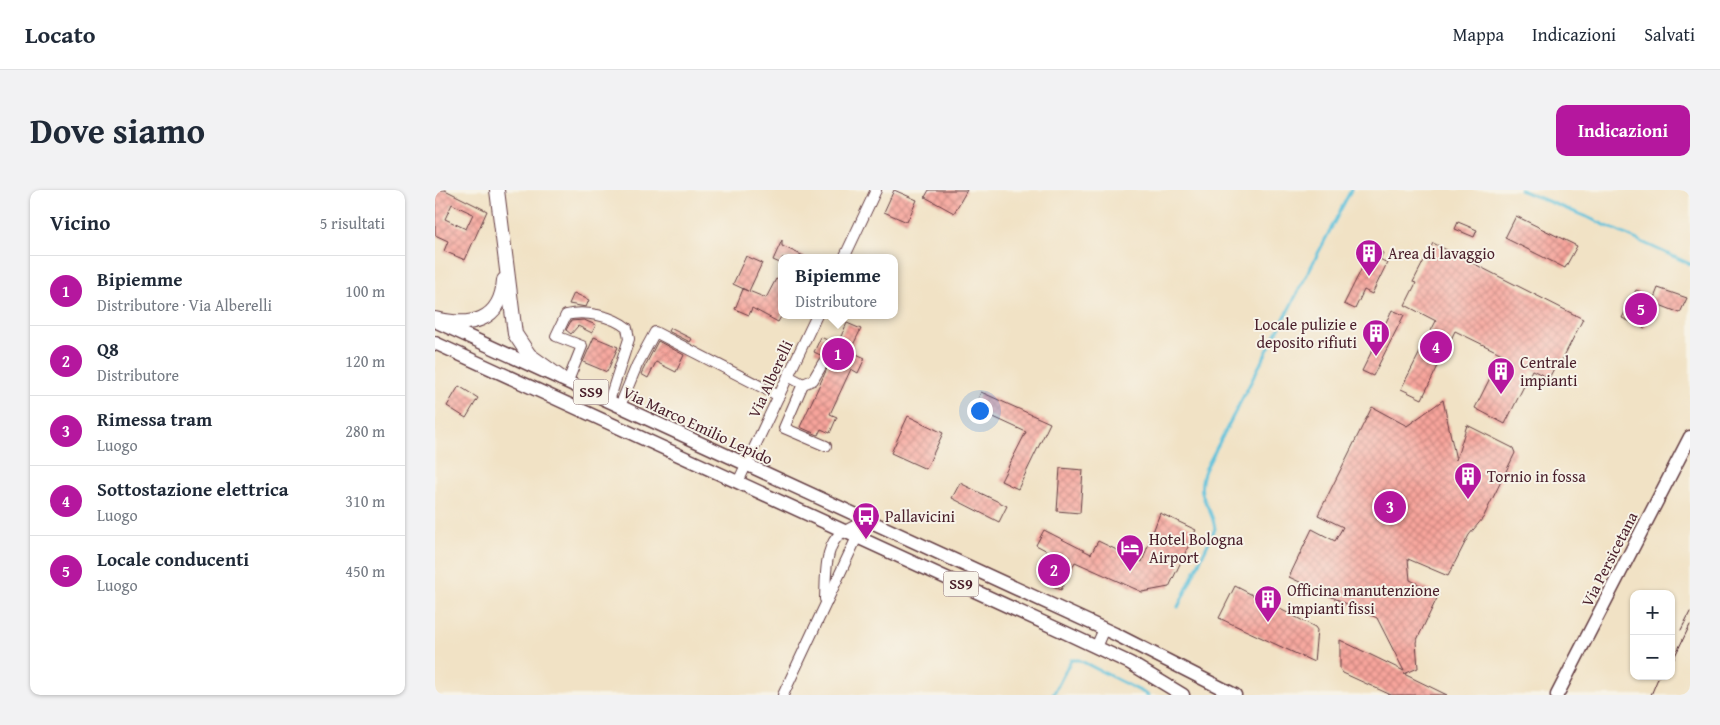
<!DOCTYPE html>
<html lang="it">
<meta charset="utf-8">
<style>
body{margin:0;font-family:"Gentium Book Plus",serif;background:#f2f2f3;color:#1f2937}
.controls{position:absolute;right:15px;bottom:15px;display:grid;overflow:hidden;border-radius:10px;box-shadow:0 1px 4px #0004}
.controls button{width:45px;height:45px;display:grid;place-items:center;padding:0;border:0;border-bottom:1px solid #e0e1e3;background:#fff;color:#1f2937;font:25px sans-serif}
.you{position:absolute;left:544px;top:220px;width:18px;height:18px;margin:-12px;border:4px solid #fff;border-radius:50%;background:#1a73e8;box-shadow:0 0 0 8px #1a73e833}
.badge{display:grid;place-items:center;width:32px;height:32px;border-radius:50%;background:#b5179e;color:#fff;font-size:16px;font-weight:700}
.pin{position:absolute;translate:-50% -50%;border:2px solid #fff;box-shadow:0 1px 5px #0006}
.popup{position:absolute;left:343px;top:64px;width:120px;height:65px;box-sizing:border-box;display:grid;place-content:center;border-radius:10px;background:#fff;filter:drop-shadow(0 1px 4px #0005);font-size:16px;white-space:nowrap;color:#747a83}
.popup b{font-size:19px;color:#1f2937}
.popup::after{content:'';position:absolute;left:50%;top:100%;margin-left:-10px;border:10px solid transparent;border-top-color:#fff}
.list{margin:0;padding:0;list-style:none}
h2{display:flex;justify-content:space-between;align-items:center;height:65px;margin:0;padding:0 20px;font-size:21px}
h2 small{font-size:16px;font-weight:400;color:#747a83}
.list li{display:grid;grid-template-columns:32px 1fr auto;gap:15px;align-items:center;box-sizing:border-box;height:70px;padding:0 20px;border-top:1px solid #e0e1e3}
.list b{display:block;font-size:19px;white-space:nowrap}
.list p{margin:0;font-size:16px;white-space:nowrap;color:#747a83}
.list em{font-size:16px;font-style:normal;color:#747a83}
.map{position:relative;flex:none;width:1255px;height:505px;overflow:hidden;border-radius:10px}
header{display:flex;align-items:center;gap:30px;box-sizing:border-box;height:70px;padding:0 25px;background:#fff;border-bottom:1px solid #e0e1e3}
header strong{font-size:24px}
nav{display:flex;gap:28px;margin-inline-start:auto;font-size:18px}
.intro{display:flex;align-items:center;justify-content:space-between;box-sizing:border-box;height:120px;padding:0 30px}
h1{margin:0;font-size:35px}
.button{padding:12px 22px;border-radius:10px;background:#b5179e;color:#fff;font-size:18px;font-weight:700}
main{display:flex;gap:30px;padding:0 30px}
aside{flex:1;background:#fff;border-radius:10px;box-shadow:0 1px 4px #0004}
.map>svg:first-child{display:block}
.lines{fill:none;stroke-linecap:round;stroke-linejoin:round}
.stream{stroke:#5dc1db;stroke-width:3}
.building{fill:url(#building-cross-hatch);fill-rule:evenodd}
.minor-casing{stroke:#633c42;stroke-width:12}
.major-casing{stroke:#633c42;stroke-width:15}
.highway-casing{stroke:#633c42;stroke-width:16}
.minor{stroke:#fff;stroke-width:10}
.major{stroke:#fff;stroke-width:12}
.highway{stroke:#fff;stroke-width:14}
.tram{stroke:#4a1f2b;stroke-width:1}
.labels{text-anchor:middle;stroke-width:4;stroke-linejoin:round;paint-order:stroke}
.shield{fill:#f7f3e8;stroke:#7e5f64;stroke-width:1}
.shield-label{font-size:15px;font-weight:bold;fill:#4a1f2b}
.poi-label{font-size:16px;fill:#4a1f2b;stroke:#f7f3e8;text-anchor:start}
.street-label{font-size:16px;fill:#4a1f2b;stroke:#f7f3e8}
</style>
<header>
<strong>Locato</strong>
<nav><a>Mappa</a><a>Indicazioni</a><a>Salvati</a></nav>
</header>
<div class="intro"><h1>Dove siamo</h1><a class="button">Indicazioni</a></div>
<main>
<aside>
<h2>Vicino<small>5 risultati</small></h2>
<ul class="list">
<li><span class="badge">1</span><div><b>Bipiemme</b><p>Distributore · Via Alberelli</p></div><em>100 m</em></li>
<li><span class="badge">2</span><div><b>Q8</b><p>Distributore</p></div><em>120 m</em></li>
<li><span class="badge">3</span><div><b>Rimessa tram</b><p>Luogo</p></div><em>280 m</em></li>
<li><span class="badge">4</span><div><b>Sottostazione elettrica</b><p>Luogo</p></div><em>310 m</em></li>
<li><span class="badge">5</span><div><b>Locale conducenti</b><p>Luogo</p></div><em>450 m</em></li>
</ul>
</aside>
<div class="map">
<svg width="1255" height="505" viewBox="0 0 1255 505">
<defs>
<pattern id="building-cross-hatch" width="8" height="8" patternUnits="userSpaceOnUse" patternTransform="scale(1.25)"><rect width="8" height="8" fill="#f7a49b"/><path d="M0 0l8 8M0 8l8-8" fill="none" stroke="#ca857f"/></pattern>
</defs>
<rect width="100%" height="100%" fill="#f7f3e8"/>
<filter id="ink" filterUnits="userSpaceOnUse"><feTurbulence type="fractalNoise" baseFrequency=".02" numOctaves="2"/><feDisplacementMap in="SourceGraphic" scale="10" xChannelSelector="R" yChannelSelector="G"/><feConvolveMatrix kernelMatrix="1 2 1 2 8 2 1 2 1" color-interpolation-filters="sRGB"/></filter>
<filter id="wash" filterUnits="userSpaceOnUse"><feTurbulence type="fractalNoise" baseFrequency=".0096" numOctaves="4" result="noise"/><feDisplacementMap in="SourceGraphic" scale="20" xChannelSelector="R" yChannelSelector="G"/><feGaussianBlur stdDeviation="1.12" result="paint"/><feColorMatrix in="noise" values="0 0 0 0 0 0 0 0 0 0 0 0 0 0 0 0 0 1.4 0 .05"/><feComposite in="paint" operator="in"/></filter>
<g filter="url(#wash)">
<rect width="100%" height="100%" fill="#f1e2c5"/>
<g class="lines">
<g class="stream">
<path d="M 1085,0 L 1152,27 L 1255,74"/>
<path d="M 743,417 L 780,339 C 777,313 759,310 770,280 L 916,0"/>
<path d="M 618,505 L 636,470 L 644,470 L 713,505"/>
</g>
</g>
<g id="blocks">
<g class="building">
<path d="M 0,0 L 10,0 L 52,21 L 30,70 L 9,61 L 13,51 L 0,45 ZM 17,14 L 38,24 L 31,39 L 10,29 Z"/>
<path d="M 459,0 L 482,10 L 472,32 L 449,22 Z"/>
<path d="M 494,0 L 532,0 L 519,23 L 490,7 Z"/>
<path d="M 1081,26 L 1142,56 L 1130,78 L 1070,48 Z"/>
<path d="M 1023,32 L 1042,40 L 1039,47 L 1020,39 Z"/>
<path d="M 347,50 L 347,56 L 373,68 L 347,68 L 347,74 L 338,70 Z"/>
<path d="M 998,53 L 1148,129 L 1126,172 L 1123,171 L 1114,188 L 1097,180 L 1070,234 L 1040,218 L 1067,164 L 1020,141 L 987,209 L 966,199 L 1001,131 L 970,115 L 981,93 L 978,92 Z"/>
<path d="M 937,58 L 948,63 L 945,69 L 952,73 L 937,104 L 929,100 L 920,119 L 909,114 Z"/>
<path d="M 311,66 L 327,73 L 314,101 L 331,108 L 341,89 L 347,92 L 347,125 L 343,132 L 317,118 L 314,125 L 300,119 L 308,99 L 313,101 L 298,94 Z"/>
<path d="M 1223,98 L 1252,108 L 1245,123 L 1222,114 L 1210,138 L 1187,128 L 1201,100 L 1219,108 Z"/>
<path d="M 139,103 L 154,110 L 151,117 L 134,114 Z"/>
<path d="M 957,120 L 969,125 L 938,186 L 927,181 Z"/>
<path d="M 149,130 L 161,135 L 157,143 L 143,136 L 136,144 L 131,140 L 136,131 Z"/>
<path d="M 412,133 L 426,139 L 415,161 L 430,168 L 423,183 L 416,179 L 395,224 L 402,227 L 395,243 L 386,239 L 383,245 L 365,237 L 396,170 L 379,162 L 386,147 L 402,155 Z"/>
<path d="M 235,138 L 257,149 L 255,152 L 233,141 Z"/>
<path d="M 159,147 L 183,157 L 172,182 L 148,172 Z"/>
<path d="M 223,151 L 249,165 L 241,182 L 221,172 L 213,188 L 206,184 Z"/>
<path d="M 24,196 L 43,208 L 31,228 L 12,216 Z"/>
<path d="M 546,202 L 615,233 L 583,299 L 566,291 L 591,242 L 539,218 Z"/>
<path d="M 1008,210 L 1021,270 L 1032,235 L 1078,258 L 1080,263 L 1048,328 L 1034,345 L 1013,386 L 973,369 L 975,390 L 1004,404 L 981,452 L 983,478 L 969,484 L 1012,505 L 956,505 L 908,483 L 905,479 L 905,450 L 969,481 L 942,428 L 854,387 L 877,339 L 900,351 L 908,337 L 883,325 L 937,217 L 972,236 Z"/>
<path d="M 473,226 L 508,243 L 491,279 L 456,263 Z"/>
<path d="M 625,278 L 648,280 L 645,323 L 622,321 Z"/>
<path d="M 525,293 L 572,316 L 564,332 L 517,308 Z"/>
<path d="M 725,323 L 761,340 L 734,397 L 707,402 L 640,372 L 626,400 L 605,389 L 618,364 L 601,355 L 609,340 L 656,364 L 663,351 L 707,372 Z"/>
<path d="M 800,396 L 880,437 L 882,440 L 879,472 L 784,428 Z"/>
</g>
</g>
</g>
<g filter="url(#ink)">
<use href="#blocks" fill-opacity="0" stroke="#633c42" stroke-width="1"/>
<g class="lines">
<g class="minor-casing">
<g id="minor">
<path d="M 409,68 L 441,0"/>
<path d="M 353,186 L 368,194 L 349,238 L 391,256"/>
<path d="M 133,191 L 147,156 L 121,146 L 131,125 C 150,120 177,126 192,138 L 194,149 L 174,211"/>
<path d="M 368,194 L 378,190 L 388,173"/>
<path d="M 185,216 L 202,175 L 220,142 L 344,206"/>
<path d="M 303,292 L 382,125"/>
<path d="M 390,409 C 391,391 389,362 402,347 C 409,340 420,336 429,331"/>
<path d="M 661,457 L 669,439"/>
<path d="M 348,505 L 430,330"/>
</g>
</g>
<g class="major-casing">
<g id="major">
<path d="M 2,132 L 680,444 L 800,505"/>
<path d="M 0,153 L 629,442 L 695,473 L 748,505"/>
<path d="M 1122,505 L 1255,247"/>
</g>
</g>
<g class="highway-casing">
<g id="highway">
<path d="M 62,0 L 80,144 L 94,165 L 126,188"/>
<path d="M 0,129 C 34,137 66,133 69,90"/>
</g>
</g>
<use href="#minor" class="minor"/>
<use href="#major" class="major"/>
<use href="#highway" class="highway"/>
<g class="tram">
<path d="M 1246,440 L 1255,422"/>
<path d="M 1236,474 L 1255,435"/>
<path d="M 1216,505 L 1224,486"/>
</g>
</g>
</g>
<defs>
<g id="building-pin" transform="scale(1.4375)"><path d="M0 17L-7.5 6A9.5 9.5 0 1 1 7.5 6Z" fill="#b5179e" stroke="#f7f3e8"/><path d="M-4-6H4V6H1V3H-1V6H-4ZM-2.5-4.3h1.7v1.8h-1.7ZM.8-4.3h1.7v1.8H.8ZM-2.5-1h1.7V.8h-1.7ZM.8-1h1.7V.8H.8Z" fill="#fff"/></g>
<g id="bus-pin" transform="scale(1.4375)"><path d="M0 17L-7.5 6A9.5 9.5 0 1 1 7.5 6Z" fill="#b5179e" stroke="#f7f3e8"/><path d="M-5-6H5V4H4V6H2V4H-2V6H-4V4H-5ZM-3.5-4V0h7V-4ZM-3.5 1.2v1.5H-2V1.2ZM2 1.2v1.5H3.5V1.2Z" fill="#fff"/></g>
<g id="hotel-pin" transform="scale(1.4375)"><path d="M0 17L-7.5 6A9.5 9.5 0 1 1 7.5 6Z" fill="#b5179e" stroke="#f7f3e8"/><path d="M-6-4.5h1.5V1H6V5H4.5V3h-9V5H-6ZM-4 0a1.8 1.8 0 1 1 3.6 0ZM.5 0V-2.5h3Q6-2.5 6 0Z" fill="#fff"/></g>
</defs>
<g fill-rule="evenodd">
<use href="#building-pin" x="934" y="63"/>
<use href="#building-pin" x="941" y="143"/>
<use href="#building-pin" x="1066" y="181"/>
<use href="#building-pin" x="1033" y="286"/>
<use href="#bus-pin" x="431" y="326"/>
<use href="#hotel-pin" x="695" y="358"/>
<use href="#building-pin" x="833" y="409"/>
</g>
<g class="labels">
<g class="shield">
<rect x="138.5" y="189.5" width="35" height="25" rx="4"/>
<rect x="508.5" y="381.5" width="35" height="25" rx="4"/>
</g>
<g class="shield-label">
<text x="156" y="207">SS9</text>
<text x="526" y="399">SS9</text>
</g>
<g class="poi-label">
<text x="953" y="69">Area di lavaggio</text>
<text x="922" y="140" text-anchor="end">Locale pulizie e<tspan x="922" dy="18">deposito rifiuti</tspan></text>
<text x="1085" y="178">Centrale<tspan x="1085" dy="18">impianti</tspan></text>
<text x="1052" y="292">Tornio in fossa</text>
<text x="450" y="332">Pallavicini</text>
<text x="714" y="355">Hotel Bologna<tspan x="714" dy="18">Airport</tspan></text>
<text x="852" y="406">Officina manutenzione<tspan x="852" dy="18">impianti fissi</tspan></text>
</g>
<g class="street-label">
<text transform="translate(335 189) rotate(-65)" y="6">Via Alberelli</text>
<text transform="translate(263 235) rotate(25)" y="6">Via Marco Emilio Lepido</text>
<text transform="translate(1174 369) rotate(-63)" y="6">Via Persicetana</text>
</g>
</g>
</svg>
<div class="controls">
<button>+</button>
<button>−</button>
</div>
<div class="you"></div>
<div class="pin badge" style="left:403px;top:164px">1</div>
<div class="popup"><b>Bipiemme</b>Distributore</div>
<div class="pin badge" style="left:619px;top:380px">2</div>
<div class="pin badge" style="left:955px;top:317px">3</div>
<div class="pin badge" style="left:1001px;top:157px">4</div>
<div class="pin badge" style="left:1206px;top:119px">5</div>
</div>
</main>
